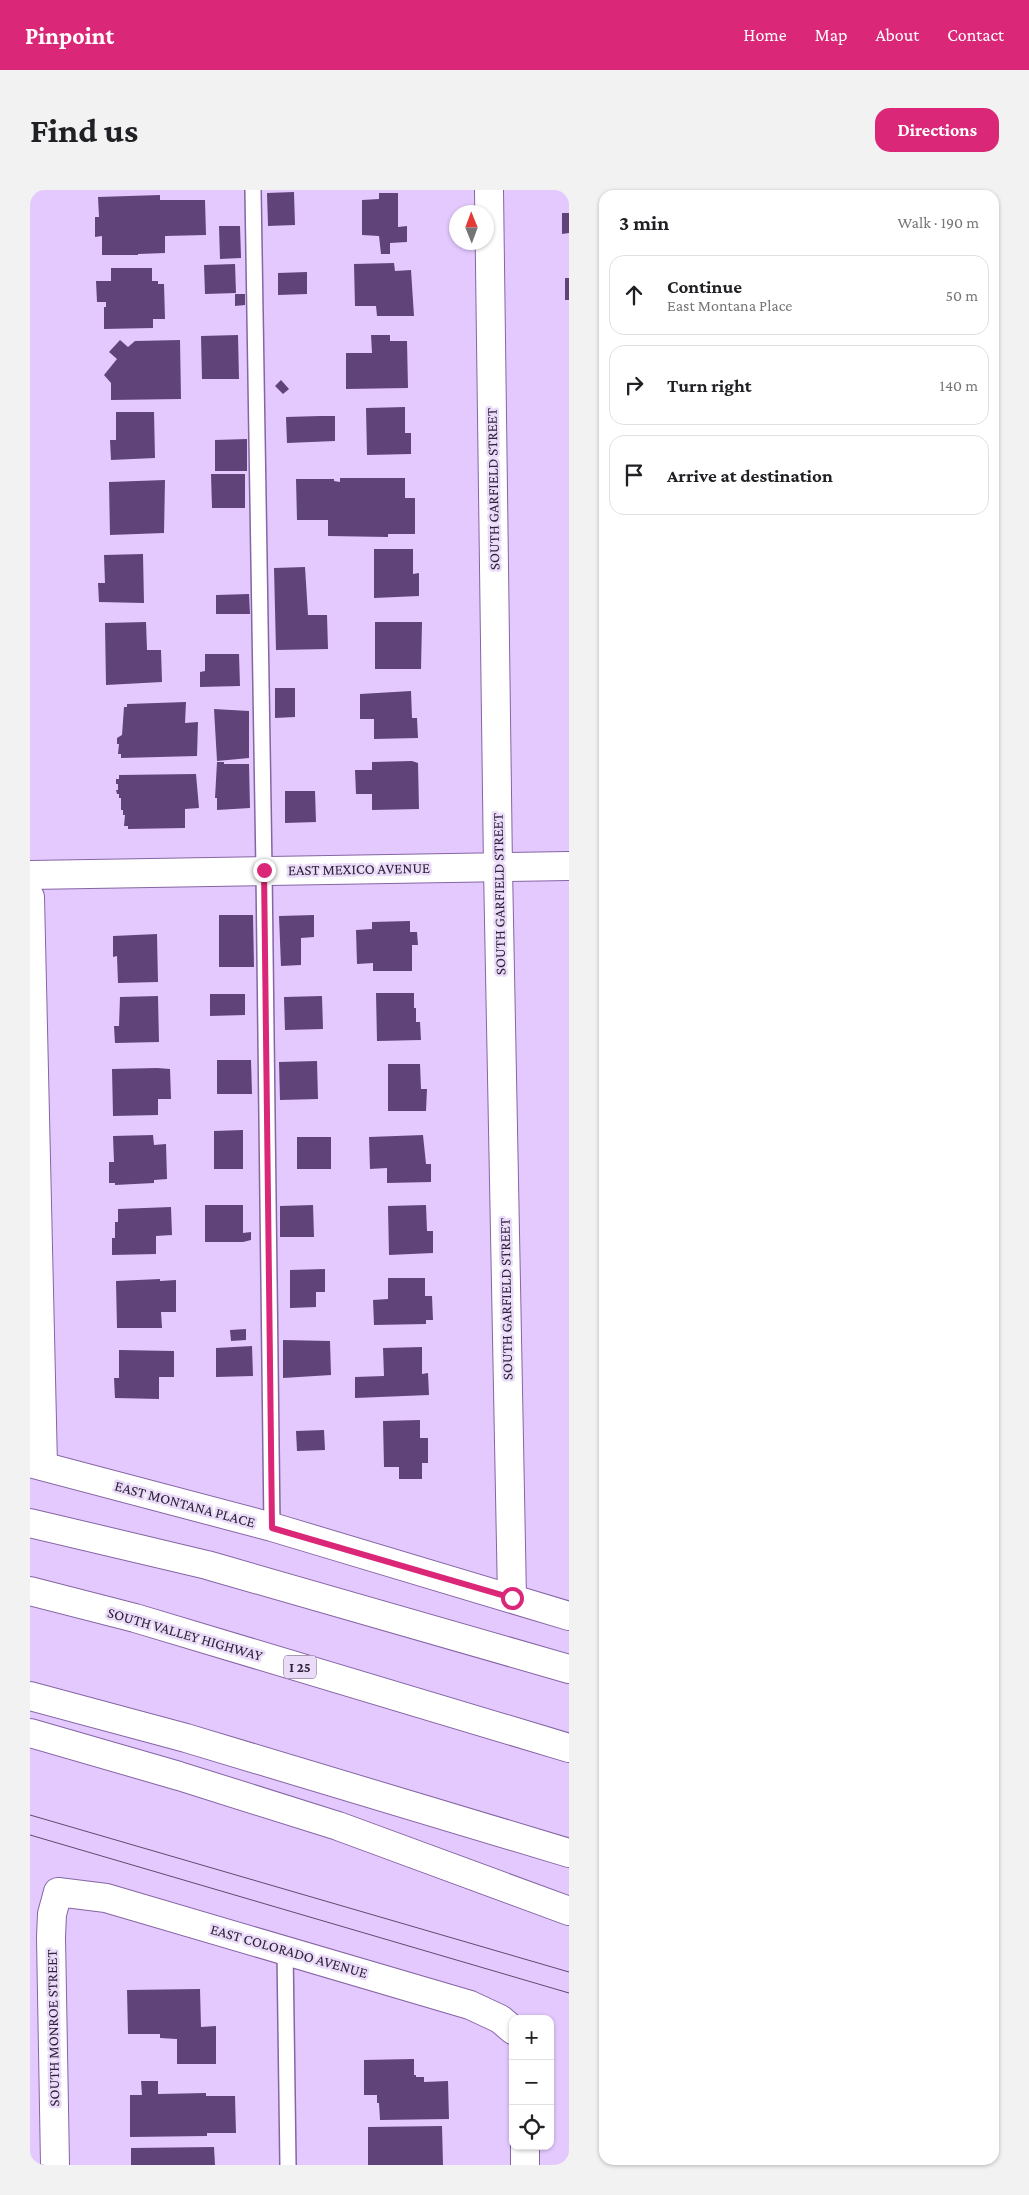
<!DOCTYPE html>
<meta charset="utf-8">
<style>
body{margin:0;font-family:"Crimson Pro",serif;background:#f2f2f2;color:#202124}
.controls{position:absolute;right:15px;bottom:15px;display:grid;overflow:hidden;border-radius:10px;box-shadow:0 1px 4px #0004}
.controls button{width:45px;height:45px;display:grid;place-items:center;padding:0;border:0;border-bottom:1px solid #e0e0e0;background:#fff;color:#202124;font:25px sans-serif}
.compass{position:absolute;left:419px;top:15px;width:45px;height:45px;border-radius:50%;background:#fff;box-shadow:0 1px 4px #0004;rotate:359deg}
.stop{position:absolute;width:15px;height:15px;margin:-11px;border:4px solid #db2777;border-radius:50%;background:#fff}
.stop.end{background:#db2777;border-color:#fff;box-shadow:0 1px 5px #0008}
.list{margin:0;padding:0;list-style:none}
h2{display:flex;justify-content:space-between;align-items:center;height:65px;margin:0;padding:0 20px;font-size:21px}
h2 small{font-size:16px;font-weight:400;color:#757577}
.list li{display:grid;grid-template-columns:32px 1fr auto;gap:15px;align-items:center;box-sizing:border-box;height:80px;margin:0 10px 10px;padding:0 10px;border:1px solid #e0e0e0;border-radius:15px}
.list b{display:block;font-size:19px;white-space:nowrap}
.list p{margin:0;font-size:16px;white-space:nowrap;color:#757577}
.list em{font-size:16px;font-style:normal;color:#757577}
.icon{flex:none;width:28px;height:28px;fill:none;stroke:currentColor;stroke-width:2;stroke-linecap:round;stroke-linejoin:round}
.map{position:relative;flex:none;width:539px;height:1975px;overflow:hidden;border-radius:15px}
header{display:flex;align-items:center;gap:30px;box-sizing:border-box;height:70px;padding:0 25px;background:#db2777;color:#fff}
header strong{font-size:24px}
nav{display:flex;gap:28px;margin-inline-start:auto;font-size:18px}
.intro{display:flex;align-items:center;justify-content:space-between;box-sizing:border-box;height:120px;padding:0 30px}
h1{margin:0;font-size:35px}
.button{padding:12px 22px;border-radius:15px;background:#db2777;color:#fff;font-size:18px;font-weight:700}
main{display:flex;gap:30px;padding:0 30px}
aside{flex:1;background:#fff;border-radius:15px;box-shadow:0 1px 4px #0004}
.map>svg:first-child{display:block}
.building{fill:#604379}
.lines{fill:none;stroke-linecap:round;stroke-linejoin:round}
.lane-casing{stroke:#8565a3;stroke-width:18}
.street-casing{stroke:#8565a3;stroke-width:30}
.secondary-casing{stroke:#8565a3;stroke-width:30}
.highway-casing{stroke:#8565a3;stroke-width:30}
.lane{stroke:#fff;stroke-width:15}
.street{stroke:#fff;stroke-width:28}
.secondary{stroke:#fff;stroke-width:28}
.highway{stroke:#fff;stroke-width:28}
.tram{stroke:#5d4b6d;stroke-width:1}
.route{stroke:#db2777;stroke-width:6}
.labels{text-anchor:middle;stroke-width:5;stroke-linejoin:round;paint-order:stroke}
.shield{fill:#eadcf8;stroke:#675974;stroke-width:1}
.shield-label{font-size:14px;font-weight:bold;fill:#2f213b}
.street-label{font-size:15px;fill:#2f213b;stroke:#eadcf8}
</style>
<header>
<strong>Pinpoint</strong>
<nav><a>Home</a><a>Map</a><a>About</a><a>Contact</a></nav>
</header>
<div class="intro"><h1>Find us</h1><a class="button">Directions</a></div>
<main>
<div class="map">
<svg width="539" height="1975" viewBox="0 0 539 1975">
<rect width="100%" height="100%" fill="#e4c9ff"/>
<g class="building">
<path d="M 264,2 L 265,35 L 238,36 L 237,3 Z"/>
<path d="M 349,3 L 368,3 L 368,37 L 377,36 L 377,52 L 360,53 L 360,64 L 351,64 L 349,46 L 332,45 L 332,10 L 349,9 Z"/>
<path d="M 130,5 L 130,10 L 175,10 L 176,45 L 135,46 L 135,63 L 108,64 L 108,65 L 72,65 L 72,46 L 65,47 L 65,27 L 69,27 L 68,7 Z"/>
<path d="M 532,23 L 539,23 L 539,43 L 532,44 Z"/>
<path d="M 189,36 L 210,36 L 211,68 L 190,69 Z"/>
<path d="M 364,73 L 365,81 L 381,80 L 384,126 L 347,126 L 346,116 L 325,116 L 324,74 Z"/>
<path d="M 205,74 L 206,103 L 175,104 L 174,75 Z"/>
<path d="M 81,78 L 122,78 L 122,91 L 128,91 L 128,94 L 134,94 L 135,129 L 123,129 L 123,138 L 74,139 L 74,117 L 76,117 L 76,112 L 67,112 L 66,91 L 81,91 Z"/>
<path d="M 277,82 L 277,104 L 248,105 L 248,83 Z"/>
<rect x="535" y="88" width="4" height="22"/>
<path d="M 205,104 L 215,104 L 215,115 L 205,116 Z"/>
<path d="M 208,145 L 209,189 L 172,189 L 171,146 Z"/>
<path d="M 341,145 L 360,145 L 360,151 L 377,151 L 378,198 L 316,199 L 316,163 L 342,163 Z"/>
<path d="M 90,150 L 98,157 L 105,151 L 150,150 L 151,209 L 81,210 L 81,193 L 74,185 L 87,169 L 79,162 Z"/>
<path d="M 251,190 L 259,199 L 253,204 L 245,196 Z"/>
<path d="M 375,217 L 375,243 L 381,243 L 381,264 L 337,265 L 336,218 Z"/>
<path d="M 86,222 L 124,222 L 125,268 L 81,270 L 80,250 L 86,250 Z"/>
<path d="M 290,226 L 305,226 L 305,251 L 257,253 L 256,227 Z"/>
<path d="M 217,249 L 217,281 L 185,281 L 185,250 Z"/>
<path d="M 181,284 L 215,284 L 215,318 L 182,318 Z"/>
<path d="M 310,288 L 375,288 L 375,308 L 385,308 L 385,344 L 358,344 L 358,347 L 298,346 L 298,330 L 267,330 L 266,289 L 304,289 L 304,291 L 310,292 Z"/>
<path d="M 135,290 L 134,343 L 80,345 L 79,292 Z"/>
<path d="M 344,359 L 383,359 L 383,384 L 389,383 L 389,406 L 344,408 Z"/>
<path d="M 113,364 L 114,413 L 69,412 L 68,393 L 75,393 L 74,365 Z"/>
<path d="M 275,377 L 278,425 L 297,425 L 298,459 L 246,460 L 244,378 Z"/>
<path d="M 219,404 L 220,424 L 186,424 L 186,405 Z"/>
<path d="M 116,432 L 117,460 L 131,460 L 132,492 L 76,495 L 75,433 Z"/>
<path d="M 345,432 L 392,432 L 391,479 L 345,479 Z"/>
<path d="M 175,464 L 209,464 L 210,496 L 170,497 L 170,482 L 175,481 Z"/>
<path d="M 245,498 L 265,498 L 265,527 L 245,528 Z"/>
<path d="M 381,501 L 382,528 L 387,528 L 388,548 L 344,549 L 344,529 L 330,529 L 330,504 Z"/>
<path d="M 156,512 L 155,533 L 168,532 L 167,566 L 91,568 L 91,564 L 88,564 L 89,554 L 87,554 L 87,548 L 92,545 L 94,517 L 97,517 L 97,514 Z"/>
<path d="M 184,519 L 219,521 L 219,568 L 187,571 Z"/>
<path d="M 382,571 L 388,573 L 389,619 L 342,620 L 342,604 L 326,604 L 325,580 L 342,580 L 342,572 Z"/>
<path d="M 187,572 L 194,572 L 194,574 L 219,574 L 220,618 L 187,620 L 187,608 L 185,608 Z"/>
<path d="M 166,584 L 169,618 L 155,619 L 155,638 L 98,639 L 98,636 L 94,636 L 95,625 L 93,625 L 93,620 L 91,620 L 91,608 L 89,608 L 89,604 L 87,604 L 86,600 L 88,600 L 88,594 L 86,594 L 86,589 L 89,589 L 89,585 Z"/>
<path d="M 255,601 L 285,601 L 286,632 L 255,633 Z"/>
<path d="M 189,725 L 223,725 L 224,777 L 189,777 Z"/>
<path d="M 284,725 L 284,747 L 271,748 L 271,775 L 251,776 L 249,726 Z"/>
<path d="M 380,731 L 380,742 L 387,742 L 388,755 L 382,755 L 382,781 L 343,781 L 343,773 L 327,774 L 326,740 L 342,739 L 342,732 Z"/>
<path d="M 127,744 L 128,792 L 88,793 L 87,766 L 83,767 L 83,746 Z"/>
<path d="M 346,803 L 384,803 L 384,818 L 386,818 L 386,832 L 390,832 L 391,850 L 347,851 Z"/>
<path d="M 180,804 L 215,804 L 215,825 L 180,826 Z"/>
<path d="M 128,806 L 129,852 L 85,853 L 84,836 L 89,836 L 90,807 Z"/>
<path d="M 292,806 L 293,839 L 255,840 L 254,807 Z"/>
<path d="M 187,870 L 221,870 L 222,904 L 187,904 Z"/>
<path d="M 287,871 L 288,909 L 250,910 L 249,872 Z"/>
<path d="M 358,874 L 390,874 L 391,899 L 397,899 L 396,921 L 358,921 Z"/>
<path d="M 127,878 L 140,879 L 141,909 L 128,909 L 128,925 L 83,926 L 82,879 Z"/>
<path d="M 213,940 L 213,979 L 184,979 L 184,941 Z"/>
<path d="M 123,945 L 124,955 L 136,954 L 137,989 L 124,990 L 124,993 L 85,995 L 85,993 L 79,993 L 79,972 L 84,972 L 83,946 Z"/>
<path d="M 393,945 L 396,974 L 401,974 L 401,992 L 357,993 L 357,978 L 340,979 L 339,947 Z"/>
<rect x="267" y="947" width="34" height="32"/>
<path d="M 175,1015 L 213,1015 L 213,1043 L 221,1042 L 221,1050 L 213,1052 L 175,1052 Z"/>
<path d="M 283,1015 L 284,1047 L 250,1047 L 250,1016 Z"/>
<path d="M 396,1015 L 397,1041 L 403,1041 L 403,1063 L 359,1065 L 358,1016 Z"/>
<path d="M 141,1017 L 142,1045 L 126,1046 L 126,1064 L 82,1065 L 82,1048 L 85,1048 L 85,1032 L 88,1032 L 88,1019 Z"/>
<path d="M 295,1079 L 295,1102 L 286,1102 L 286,1117 L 260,1118 L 260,1080 Z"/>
<path d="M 358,1088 L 395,1088 L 395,1106 L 402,1106 L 403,1130 L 396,1130 L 396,1134 L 344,1135 L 343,1110 L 358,1109 Z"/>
<path d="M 130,1089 L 130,1091 L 146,1090 L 146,1122 L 131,1122 L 132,1138 L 87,1138 L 86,1091 Z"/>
<path d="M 216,1139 L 216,1150 L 201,1151 L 200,1140 Z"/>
<path d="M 253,1150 L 300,1151 L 301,1185 L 253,1188 Z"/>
<path d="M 222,1156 L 223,1186 L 186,1187 L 186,1158 Z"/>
<path d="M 392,1157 L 392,1184 L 398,1183 L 399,1205 L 325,1208 L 325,1187 L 354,1186 L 353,1158 Z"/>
<path d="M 89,1160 L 144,1161 L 144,1187 L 129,1187 L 129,1209 L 85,1208 L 84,1188 L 89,1188 Z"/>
<path d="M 390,1230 L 390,1248 L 398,1248 L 398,1273 L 392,1273 L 392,1289 L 369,1289 L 369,1277 L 354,1277 L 353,1231 Z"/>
<path d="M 294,1240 L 295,1260 L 267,1261 L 266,1241 Z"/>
<path d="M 170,1799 L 171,1837 L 186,1836 L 186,1874 L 147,1874 L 147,1849 L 130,1848 L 130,1844 L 98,1844 L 97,1800 Z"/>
<path d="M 384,1869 L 384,1885 L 386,1885 L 386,1887 L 394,1887 L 394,1892 L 418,1891 L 419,1929 L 350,1930 L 349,1913 L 347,1913 L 347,1905 L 334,1905 L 334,1870 Z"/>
<path d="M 111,1891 L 128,1891 L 128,1904 L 176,1903 L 176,1906 L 205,1906 L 206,1943 L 177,1943 L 177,1946 L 100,1947 L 100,1905 L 112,1905 Z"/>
<path d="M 412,1936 L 413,1975 L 338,1975 L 338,1937 Z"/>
<path d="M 184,1957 L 185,1975 L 101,1975 L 101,1958 Z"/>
</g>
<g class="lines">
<g class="lane-casing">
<g id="lane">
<path d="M 223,0 L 234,680 L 242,1337"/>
<path d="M 255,1760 L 258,1975"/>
</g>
</g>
<g class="street-casing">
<g id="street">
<path d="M 459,0 L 468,678 L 482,1408"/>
<path d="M 0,707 L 13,1276"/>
<path d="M 0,1273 L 242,1337 L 539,1426"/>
<path d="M 495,1956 L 495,1975"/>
<path d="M 25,1975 L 21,1747 L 22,1724 L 28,1702 L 76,1708 L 440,1815 L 470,1829 L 483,1840"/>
</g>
</g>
<g class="secondary-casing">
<path id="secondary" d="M 0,685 L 539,676"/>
</g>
<g class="highway-casing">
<g id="highway">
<path d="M 0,1333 L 177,1375 L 539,1479"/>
<path d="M 0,1401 L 105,1428 L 539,1558"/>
<path d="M 0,1506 L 156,1548 L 539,1663"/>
<path d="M 0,1543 L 149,1586 L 308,1636 L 539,1721"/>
</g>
</g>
<use href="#lane" class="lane"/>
<use href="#street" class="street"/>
<use href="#secondary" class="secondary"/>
<use href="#highway" class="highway"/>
<g class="tram">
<path d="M 0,1625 L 539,1782"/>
<path d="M 0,1645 L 539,1803"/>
</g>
</g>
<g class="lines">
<path class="route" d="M 234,680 L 242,1338 L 482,1408"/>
</g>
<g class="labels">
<rect class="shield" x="254" y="1465.5" width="32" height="23" rx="4"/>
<g class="shield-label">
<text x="270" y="1482">I 25</text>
</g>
<g class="street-label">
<text transform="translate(463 299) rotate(-91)" y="5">SOUTH GARFIELD STREET</text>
<text transform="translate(329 679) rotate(-1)" y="5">EAST MEXICO AVENUE</text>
<text transform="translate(469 704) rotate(-91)" y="5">SOUTH GARFIELD STREET</text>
<text transform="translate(476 1109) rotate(-91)" y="5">SOUTH GARFIELD STREET</text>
<text transform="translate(155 1314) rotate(15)" y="5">EAST MONTANA PLACE</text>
<text transform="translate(155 1444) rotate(16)" y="5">SOUTH VALLEY HIGHWAY</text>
<text transform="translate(259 1761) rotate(16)" y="5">EAST COLORADO AVENUE</text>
<text transform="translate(23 1838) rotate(-91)" y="5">SOUTH MONROE STREET</text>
</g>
</g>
</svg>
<div class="controls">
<button>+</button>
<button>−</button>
<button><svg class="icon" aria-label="locate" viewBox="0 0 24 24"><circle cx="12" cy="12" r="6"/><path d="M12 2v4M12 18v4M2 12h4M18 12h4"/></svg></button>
</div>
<svg class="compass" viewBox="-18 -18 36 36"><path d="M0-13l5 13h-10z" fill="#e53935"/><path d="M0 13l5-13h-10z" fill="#757577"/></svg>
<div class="stop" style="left:482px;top:1408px"></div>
<div class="stop end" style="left:234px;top:680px"></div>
</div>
<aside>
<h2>3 min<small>Walk · 190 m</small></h2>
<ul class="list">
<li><svg class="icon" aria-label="ahead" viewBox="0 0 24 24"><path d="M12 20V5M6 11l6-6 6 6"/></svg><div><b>Continue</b><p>East Montana Place</p></div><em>50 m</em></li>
<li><svg class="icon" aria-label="right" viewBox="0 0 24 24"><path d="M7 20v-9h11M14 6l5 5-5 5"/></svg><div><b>Turn right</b></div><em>140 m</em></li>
<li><svg class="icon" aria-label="arrive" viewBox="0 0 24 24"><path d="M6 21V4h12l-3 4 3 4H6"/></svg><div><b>Arrive at destination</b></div></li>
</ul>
</aside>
</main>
